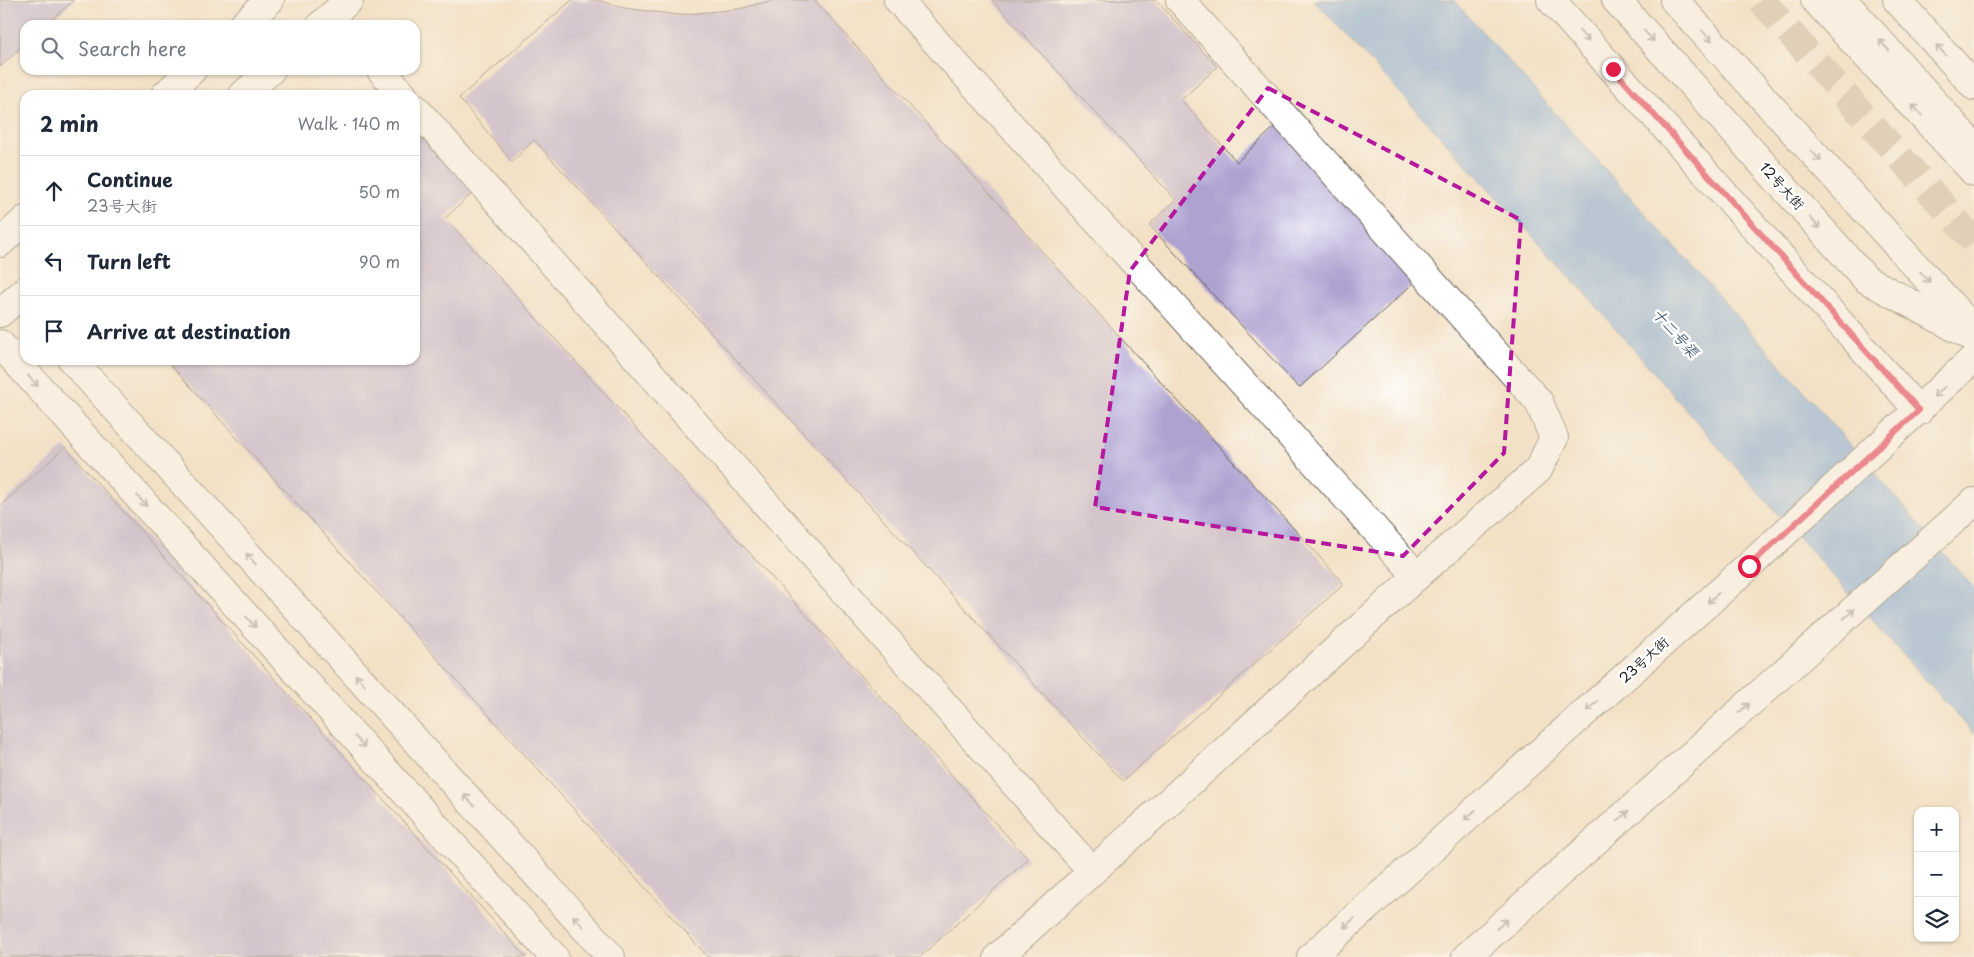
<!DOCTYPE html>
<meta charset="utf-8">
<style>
body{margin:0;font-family:"Playpen Sans","LXGW WenKai TC",sans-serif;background:#f2f2f3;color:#1f2937}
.controls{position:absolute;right:15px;bottom:15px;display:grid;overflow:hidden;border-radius:10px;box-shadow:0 1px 4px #0004}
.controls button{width:45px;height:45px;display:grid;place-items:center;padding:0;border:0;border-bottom:1px solid #e0e1e3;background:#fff;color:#1f2937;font:25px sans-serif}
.stop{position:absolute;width:15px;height:15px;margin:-11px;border:4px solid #e11d48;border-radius:50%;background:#fff}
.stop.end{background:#e11d48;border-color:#fff;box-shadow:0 1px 5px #0008}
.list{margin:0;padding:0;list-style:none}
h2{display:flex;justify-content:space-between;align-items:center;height:65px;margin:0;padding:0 20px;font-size:21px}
h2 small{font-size:16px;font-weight:400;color:#747a83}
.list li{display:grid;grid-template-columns:32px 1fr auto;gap:15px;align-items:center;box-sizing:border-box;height:70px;padding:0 20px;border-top:1px solid #e0e1e3}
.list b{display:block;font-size:19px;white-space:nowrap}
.list p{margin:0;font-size:16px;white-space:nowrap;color:#747a83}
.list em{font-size:16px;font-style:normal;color:#747a83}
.icon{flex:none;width:28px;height:28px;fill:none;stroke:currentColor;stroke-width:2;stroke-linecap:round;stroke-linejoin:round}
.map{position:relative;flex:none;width:1974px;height:957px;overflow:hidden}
.search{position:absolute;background:#fff;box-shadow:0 1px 4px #0004;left:20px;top:20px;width:400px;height:55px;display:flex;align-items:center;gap:12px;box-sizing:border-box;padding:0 18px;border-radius:15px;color:#747a83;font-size:19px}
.panel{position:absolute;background:#fff;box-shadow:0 1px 4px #0004;left:20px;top:90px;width:400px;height:275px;border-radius:15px}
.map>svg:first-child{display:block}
.water{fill:#75a7e0;stroke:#48627e}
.building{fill:#aea2d1}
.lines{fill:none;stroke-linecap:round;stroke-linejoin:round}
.highway-tunnel{stroke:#c8baa4;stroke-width:28;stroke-dasharray:28 14;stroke-linecap:butt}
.minor-casing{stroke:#676158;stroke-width:30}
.major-casing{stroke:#676158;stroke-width:30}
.highway-casing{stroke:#676158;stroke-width:30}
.minor{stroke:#fff;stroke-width:28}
.major{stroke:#fff;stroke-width:28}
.highway{stroke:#fff;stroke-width:28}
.oneway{stroke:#999}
.route{stroke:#e11d48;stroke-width:6}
.marked{fill:none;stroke:#b5179e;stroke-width:4;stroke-dasharray:10 6;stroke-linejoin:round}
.labels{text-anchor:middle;stroke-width:5;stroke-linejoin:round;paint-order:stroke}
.street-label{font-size:14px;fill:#1c1c1c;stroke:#fff}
.water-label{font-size:15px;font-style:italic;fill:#445b74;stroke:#fff}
</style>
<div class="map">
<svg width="1974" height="957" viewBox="0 0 1974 957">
<rect width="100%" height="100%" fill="#fff"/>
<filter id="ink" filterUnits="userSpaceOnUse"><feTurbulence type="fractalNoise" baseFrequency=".02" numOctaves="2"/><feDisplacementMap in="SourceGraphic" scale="10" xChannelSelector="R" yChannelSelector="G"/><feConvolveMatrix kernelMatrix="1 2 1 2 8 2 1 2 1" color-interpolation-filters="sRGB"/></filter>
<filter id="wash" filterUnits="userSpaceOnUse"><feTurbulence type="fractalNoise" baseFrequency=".0096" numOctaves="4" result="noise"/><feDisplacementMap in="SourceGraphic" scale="20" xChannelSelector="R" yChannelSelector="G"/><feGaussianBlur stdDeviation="1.12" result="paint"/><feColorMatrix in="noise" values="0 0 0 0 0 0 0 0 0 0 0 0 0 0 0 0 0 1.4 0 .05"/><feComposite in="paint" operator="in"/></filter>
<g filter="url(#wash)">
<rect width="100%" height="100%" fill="#f3e1c6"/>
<path class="water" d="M 1314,0 L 1454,0 L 1802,389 L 1974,588 L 1974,734 L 1733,464 L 1578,285 Z"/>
<g id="blocks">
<g class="building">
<path d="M 0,0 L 74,0 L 46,25 L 25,25 L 25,44 L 0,67 Z"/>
<path d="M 572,0 L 598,0 L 624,8 L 678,15 L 739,9 L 774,0 L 814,0 L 1344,584 L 1123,781 L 534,140 L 512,162 L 459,98 Z"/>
<path d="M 992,0 L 1156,0 L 1217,67 L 1181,100 L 1237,162 L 1279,123 L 1420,277 L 1299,388 L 1149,225 L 1176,200 Z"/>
<path d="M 422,131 L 476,190 L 445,218 L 1028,859 L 920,957 L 708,957 L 168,362 L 415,360 L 415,137 Z"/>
<path d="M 65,447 L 526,957 L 0,957 L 0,506 Z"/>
</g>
</g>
</g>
<g filter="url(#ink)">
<use href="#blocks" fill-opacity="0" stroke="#676158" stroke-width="1"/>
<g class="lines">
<path class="highway-tunnel" d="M 1761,0 L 1974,241"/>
<g class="minor-casing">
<g id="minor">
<path d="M 898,0 L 1417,576"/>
<path d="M 243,25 L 270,0"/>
<path d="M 321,25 L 349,0"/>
<path d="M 381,70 L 403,95"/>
<path d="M 165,95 L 192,70"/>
<path d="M 243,95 L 271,70"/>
<path d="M 415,108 L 1092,871"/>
<path d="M 0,243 L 25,220"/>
<path d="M 0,313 L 25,291"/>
<path d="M 0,344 L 554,957"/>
<path d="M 72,360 L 611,957"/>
<path d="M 998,957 L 1417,576 L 1538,470 L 1554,438 L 1539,402 L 1180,0"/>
</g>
</g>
<g class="major-casing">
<g id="major">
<path d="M 1551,0 L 1919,411"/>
<path d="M 1616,0 L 1866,279 L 1974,338"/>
<path d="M 1674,0 L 1974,330"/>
<path d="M 1815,0 L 1974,172"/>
<path d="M 1897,0 L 1974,86"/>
<path d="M 1311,957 L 1749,566 L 1974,358"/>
<path d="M 1466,957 L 1974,502"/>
</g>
</g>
<g class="highway-casing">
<path id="highway" d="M 1843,0 L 1974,147"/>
</g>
<use href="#minor" class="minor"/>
<use href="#major" class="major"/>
<use href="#highway" class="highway"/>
</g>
<defs><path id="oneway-shaft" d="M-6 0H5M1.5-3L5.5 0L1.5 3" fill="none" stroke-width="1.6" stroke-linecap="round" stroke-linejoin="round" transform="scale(1.25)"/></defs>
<g class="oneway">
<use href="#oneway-shaft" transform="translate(1584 36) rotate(48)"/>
<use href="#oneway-shaft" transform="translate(1649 36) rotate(48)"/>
<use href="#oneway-shaft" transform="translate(1707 36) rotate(48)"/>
<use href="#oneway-shaft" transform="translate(1884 45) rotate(-132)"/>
<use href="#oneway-shaft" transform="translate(1941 50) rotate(-132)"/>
<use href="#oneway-shaft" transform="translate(1917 110) rotate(-133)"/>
<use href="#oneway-shaft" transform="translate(1816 156) rotate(48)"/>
<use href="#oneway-shaft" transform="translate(1815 223) rotate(48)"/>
<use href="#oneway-shaft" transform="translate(1925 277) rotate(48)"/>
<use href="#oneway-shaft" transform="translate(33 381) rotate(48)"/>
<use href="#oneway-shaft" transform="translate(1939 392) rotate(137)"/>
<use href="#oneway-shaft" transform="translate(142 501) rotate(48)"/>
<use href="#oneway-shaft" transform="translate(251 559) rotate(-132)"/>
<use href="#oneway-shaft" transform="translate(1713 598) rotate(138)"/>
<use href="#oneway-shaft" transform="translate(1849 614) rotate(-41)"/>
<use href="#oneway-shaft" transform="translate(251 622) rotate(48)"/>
<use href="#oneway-shaft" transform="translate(360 680) rotate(-132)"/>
<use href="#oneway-shaft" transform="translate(1592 706) rotate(138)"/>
<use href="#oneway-shaft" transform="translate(1744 708) rotate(-42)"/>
<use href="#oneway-shaft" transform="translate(360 742) rotate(48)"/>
<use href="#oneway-shaft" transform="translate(469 800) rotate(-132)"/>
<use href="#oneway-shaft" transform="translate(1470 815) rotate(138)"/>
<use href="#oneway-shaft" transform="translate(1623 816) rotate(-42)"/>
<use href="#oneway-shaft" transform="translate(578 921) rotate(-132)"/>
<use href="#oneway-shaft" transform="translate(1349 923) rotate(138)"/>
<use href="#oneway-shaft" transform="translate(1502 924) rotate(-42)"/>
</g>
</g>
<g class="lines" filter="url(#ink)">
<path class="route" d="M 1613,69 L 1919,410 L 1749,566"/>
</g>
<path d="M0 0H1974V957H0ZM 1268,88 L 1521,220 L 1504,453 L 1403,556 L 1095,507 L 1130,271 Z" fill="#f3e1c6" fill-opacity=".55" fill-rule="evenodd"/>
<path class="marked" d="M 1268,88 L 1521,220 L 1504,453 L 1403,556 L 1095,507 L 1130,271 Z"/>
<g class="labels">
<g class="street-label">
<text transform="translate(1782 186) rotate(48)" y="5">12号大街</text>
<text transform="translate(1644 660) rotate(-42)" y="5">23号大街</text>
</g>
<g class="water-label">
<text transform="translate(1675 333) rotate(48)" y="5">十二号渠</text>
</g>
</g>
</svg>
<div class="controls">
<button>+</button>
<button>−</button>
<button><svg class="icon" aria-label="layers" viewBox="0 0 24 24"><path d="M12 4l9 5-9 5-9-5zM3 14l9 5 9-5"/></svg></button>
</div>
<div class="stop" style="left:1749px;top:566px"></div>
<div class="stop end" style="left:1613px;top:69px"></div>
<div class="search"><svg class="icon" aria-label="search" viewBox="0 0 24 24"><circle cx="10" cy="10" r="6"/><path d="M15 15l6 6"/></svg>Search here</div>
<section class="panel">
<h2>2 min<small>Walk · 140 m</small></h2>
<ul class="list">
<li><svg class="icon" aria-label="ahead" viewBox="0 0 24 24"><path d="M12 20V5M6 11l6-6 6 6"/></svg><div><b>Continue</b><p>23号大街</p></div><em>50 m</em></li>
<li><svg class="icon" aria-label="left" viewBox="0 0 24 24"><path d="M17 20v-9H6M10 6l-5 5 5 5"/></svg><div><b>Turn left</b></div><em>90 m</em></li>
<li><svg class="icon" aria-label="arrive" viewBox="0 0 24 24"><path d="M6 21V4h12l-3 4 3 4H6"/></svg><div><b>Arrive at destination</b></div></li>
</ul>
</section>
</div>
